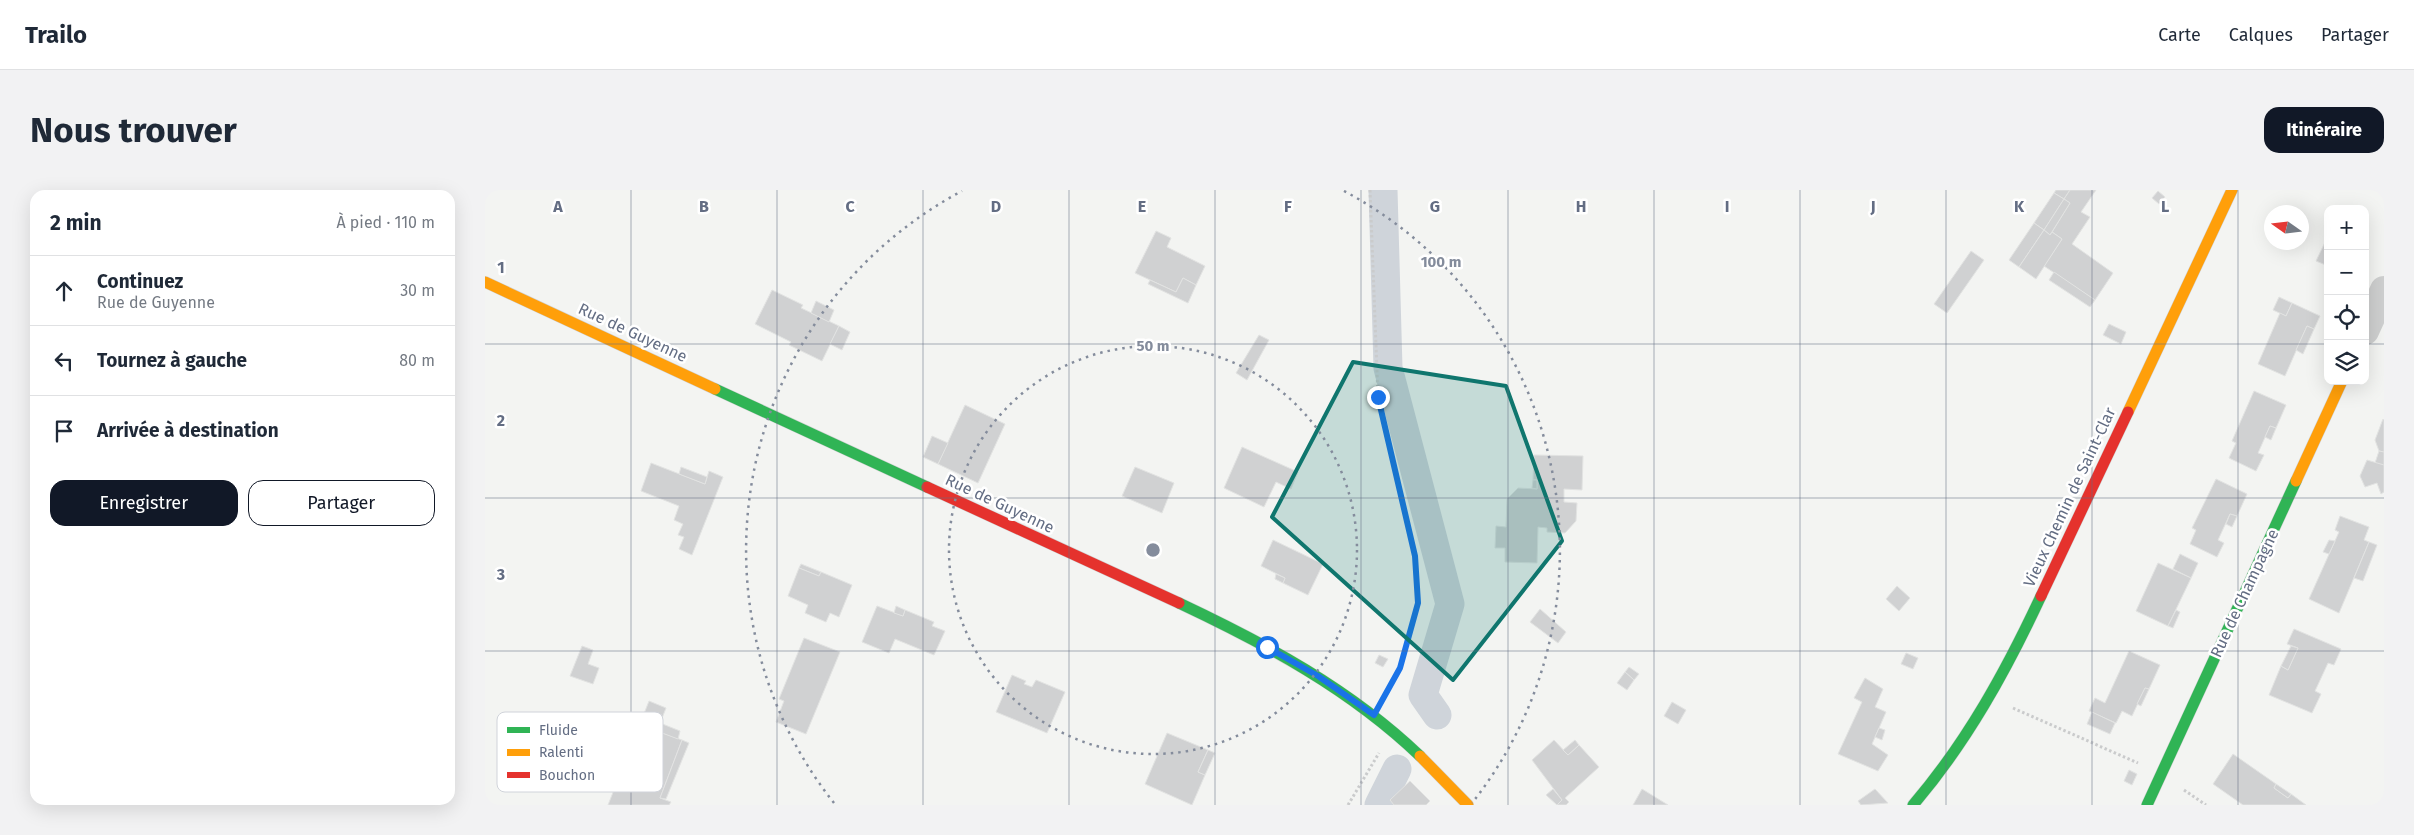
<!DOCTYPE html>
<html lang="fr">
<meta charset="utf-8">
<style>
body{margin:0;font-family:"Fira Sans",sans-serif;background:#f2f2f3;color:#1f2937}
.controls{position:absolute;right:15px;top:15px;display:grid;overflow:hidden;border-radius:10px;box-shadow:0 5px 20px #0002}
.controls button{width:45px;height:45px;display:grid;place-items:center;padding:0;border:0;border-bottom:1px solid #e0e1e3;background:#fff;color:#1f2937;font:25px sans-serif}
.compass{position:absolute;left:1779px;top:15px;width:45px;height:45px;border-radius:50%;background:#fff;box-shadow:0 5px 20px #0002;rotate:284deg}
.stop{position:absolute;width:15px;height:15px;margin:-11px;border:4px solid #1a73e8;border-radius:50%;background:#fff}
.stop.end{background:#1a73e8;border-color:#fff;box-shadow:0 1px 5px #0008}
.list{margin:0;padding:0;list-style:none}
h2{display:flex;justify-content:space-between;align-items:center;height:65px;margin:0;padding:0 20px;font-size:21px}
h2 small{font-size:16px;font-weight:400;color:#747a83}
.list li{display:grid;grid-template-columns:32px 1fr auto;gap:15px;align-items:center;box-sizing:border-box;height:70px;padding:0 20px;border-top:1px solid #e0e1e3}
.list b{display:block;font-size:19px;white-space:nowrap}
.list p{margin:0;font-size:16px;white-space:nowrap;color:#747a83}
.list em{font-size:16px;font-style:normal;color:#747a83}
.actions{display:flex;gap:10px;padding:15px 20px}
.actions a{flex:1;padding:11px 0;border:1px solid #111827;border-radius:15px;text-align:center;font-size:18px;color:#111827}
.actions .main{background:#111827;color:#fff}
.icon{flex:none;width:28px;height:28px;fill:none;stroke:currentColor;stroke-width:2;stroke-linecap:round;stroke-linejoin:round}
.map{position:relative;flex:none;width:1899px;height:615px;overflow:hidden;border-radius:15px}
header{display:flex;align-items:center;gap:30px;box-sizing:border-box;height:70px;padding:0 25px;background:#fff;border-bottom:1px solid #e0e1e3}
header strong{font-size:24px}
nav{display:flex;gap:28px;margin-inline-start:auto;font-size:18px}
.intro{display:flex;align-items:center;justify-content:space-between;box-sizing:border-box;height:120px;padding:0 30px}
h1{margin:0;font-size:35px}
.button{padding:12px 22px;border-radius:15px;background:#111827;color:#fff;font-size:18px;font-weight:700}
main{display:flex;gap:30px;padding:0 30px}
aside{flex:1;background:#fff;border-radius:15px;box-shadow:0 5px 20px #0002}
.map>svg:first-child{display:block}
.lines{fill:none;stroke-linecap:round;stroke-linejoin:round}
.canal{stroke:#cfd4da;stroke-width:29}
.building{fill:#d0d1d2;stroke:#e2e3e2}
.fast-casing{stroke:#d0d1d2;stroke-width:12}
.slow-casing{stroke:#d0d1d2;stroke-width:12}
.jam-casing{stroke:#d0d1d2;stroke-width:12}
.path{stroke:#cacbcc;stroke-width:3;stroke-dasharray:2.5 2.5;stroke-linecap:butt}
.street{stroke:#cecfcf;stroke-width:28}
.fast{stroke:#30b455;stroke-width:11}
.slow{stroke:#ff9f0a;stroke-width:11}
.jam{stroke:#e5322d;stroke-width:11}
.route{stroke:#1a73e8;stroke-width:6}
.marked{fill:#0f766e;fill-opacity:0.2;stroke:#0f766e;stroke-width:4;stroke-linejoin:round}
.grid{fill:none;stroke:#636d83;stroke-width:1;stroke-opacity:0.55}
.ring{fill:none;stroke:#848c9c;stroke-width:2.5;stroke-dasharray:2.5 5}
.labels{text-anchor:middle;stroke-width:5;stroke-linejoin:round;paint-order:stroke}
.street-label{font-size:16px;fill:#636d83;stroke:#fff}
.key{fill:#fff;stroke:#d0d3da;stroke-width:1}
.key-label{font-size:14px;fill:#636d83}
.grid-label{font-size:16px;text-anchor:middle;font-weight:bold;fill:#636d83;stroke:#fff;stroke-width:5;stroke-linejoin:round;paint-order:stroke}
.centre{fill:#848c9c;stroke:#fff;stroke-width:2.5}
.ring-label{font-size:15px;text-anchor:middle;font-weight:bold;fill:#848c9c;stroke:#fff;stroke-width:5;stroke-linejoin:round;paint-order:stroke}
</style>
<header>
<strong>Trailo</strong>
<nav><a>Carte</a><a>Calques</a><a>Partager</a></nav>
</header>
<div class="intro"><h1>Nous trouver</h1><a class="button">Itinéraire</a></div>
<main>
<aside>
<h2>2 min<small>À pied · 110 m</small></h2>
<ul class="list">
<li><svg class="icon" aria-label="ahead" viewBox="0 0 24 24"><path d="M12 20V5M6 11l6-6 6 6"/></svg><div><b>Continuez</b><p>Rue de Guyenne</p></div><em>30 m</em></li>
<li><svg class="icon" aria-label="left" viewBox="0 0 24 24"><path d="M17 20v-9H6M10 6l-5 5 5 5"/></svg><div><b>Tournez à gauche</b></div><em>80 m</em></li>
<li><svg class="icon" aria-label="arrive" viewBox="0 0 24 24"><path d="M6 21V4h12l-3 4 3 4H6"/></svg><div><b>Arrivée à destination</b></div></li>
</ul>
<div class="actions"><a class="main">Enregistrer</a><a>Partager</a></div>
</aside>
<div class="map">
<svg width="1899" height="615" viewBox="0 0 1899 615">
<rect width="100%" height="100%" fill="#f3f4f2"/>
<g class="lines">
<g class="canal">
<path d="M 898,0 L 903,178 L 965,414 L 938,505 L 952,525"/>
<path d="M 894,615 L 912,579"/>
</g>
</g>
<g class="building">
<path d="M 1571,0 L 1585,0 L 1579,9 L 1569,3 Z"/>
<path d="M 1585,0 L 1611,0 L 1596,22 L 1605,27 L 1587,54 L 1628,83 L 1610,110 L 1559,76 L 1577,49 L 1567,42 L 1585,13 L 1579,9 Z"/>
<path d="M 1673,1 L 1680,7 L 1674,14 L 1667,8 Z"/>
<path d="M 1569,3 L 1579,9 L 1559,40 L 1549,33 Z"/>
<path d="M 1579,9 L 1585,13 L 1565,45 L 1559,40 Z"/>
<path d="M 1549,33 L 1559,40 L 1534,77 L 1524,70 Z"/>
<path d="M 1559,40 L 1565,45 L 1567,42 L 1577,49 L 1551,89 L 1534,77 Z"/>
<path d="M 671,41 L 686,48 L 682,57 L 720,76 L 711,95 L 698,88 L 691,102 L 650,83 Z"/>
<path d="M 1843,46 L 1843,76 L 1831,71 Z"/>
<path d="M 1486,61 L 1499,70 L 1462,123 L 1449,114 Z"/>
<path d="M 1569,82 L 1610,110 L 1605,117 L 1564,90 Z"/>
<path d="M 698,88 L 711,95 L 703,113 L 663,94 L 665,90 L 691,102 Z"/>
<path d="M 287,100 L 318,115 L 316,118 L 354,136 L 337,171 L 304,155 L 306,152 L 270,134 Z"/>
<path d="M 1794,107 L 1807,113 L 1801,126 L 1788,120 Z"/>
<path d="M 331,111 L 349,120 L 344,132 L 326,123 Z"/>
<path d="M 1807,113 L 1835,126 L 1829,139 L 1822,136 L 1800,186 L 1773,174 L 1795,123 L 1801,126 Z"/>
<path d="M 1624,134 L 1641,142 L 1636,154 L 1618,145 Z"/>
<path d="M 354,136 L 365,142 L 357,160 L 345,154 Z"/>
<path d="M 1822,136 L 1829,139 L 1818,164 L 1811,160 Z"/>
<path d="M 774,145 L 784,150 L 762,190 L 751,183 Z"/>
<path d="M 1769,201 L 1801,215 L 1791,238 L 1785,236 L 1773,263 L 1779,265 L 1771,281 L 1744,268 L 1751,253 L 1747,251 Z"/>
<path d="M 480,215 L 520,234 L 493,293 L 453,274 Z"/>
<path d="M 1898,229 L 1899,230 L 1899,262 L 1894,261 L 1890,250 Z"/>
<path d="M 1785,236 L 1791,238 L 1786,250 L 1780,247 Z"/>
<path d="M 447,246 L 463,253 L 453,274 L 438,267 Z"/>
<path d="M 757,257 L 813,282 L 806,299 L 791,292 L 779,317 L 739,298 Z"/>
<path d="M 1894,261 L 1899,262 L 1899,276 L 1890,273 Z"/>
<path d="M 1049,265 L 1098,266 L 1097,300 L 1079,299 L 1079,312 L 1092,313 L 1091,331 L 1080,343 L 1062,342 L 1062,338 L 1053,337 L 1052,373 L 1020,372 L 1020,358 L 1010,358 L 1011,336 L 1021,337 L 1022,309 L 1033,298 L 1052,299 L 1052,290 L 1048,290 Z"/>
<path d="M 1882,270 L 1899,275 L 1899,302 L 1896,304 L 1892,293 L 1880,297 L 1875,286 Z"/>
<path d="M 166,273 L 220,294 L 224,281 L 238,287 L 207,365 L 194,359 L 199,347 L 193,345 L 198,334 L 189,330 L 194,316 L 156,301 Z"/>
<path d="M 196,277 L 222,287 L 220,294 L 194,284 Z"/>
<path d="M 650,277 L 689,293 L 677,323 L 637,306 Z"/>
<path d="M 1731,289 L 1762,304 L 1752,326 L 1745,324 L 1733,350 L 1739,353 L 1732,367 L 1705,354 L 1711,340 L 1707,338 Z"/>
<path d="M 1048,290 L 1052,290 L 1052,299 L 1047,298 Z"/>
<path d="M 1745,324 L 1752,326 L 1747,337 L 1741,334 Z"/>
<path d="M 1855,326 L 1884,337 L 1879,350 L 1884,352 L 1854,423 L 1824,409 L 1854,342 L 1850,340 Z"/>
<path d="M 788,350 L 838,374 L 823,405 L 798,393 L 800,388 L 776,376 Z"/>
<path d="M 1844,350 L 1850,351 L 1844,364 L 1838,362 Z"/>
<path d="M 1884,352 L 1892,355 L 1878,391 L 1869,388 Z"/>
<path d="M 1695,364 L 1713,373 L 1706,388 L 1688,379 Z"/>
<path d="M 1673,373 L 1706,388 L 1683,436 L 1651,421 Z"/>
<path d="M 316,374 L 336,382 L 334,386 L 314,378 Z"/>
<path d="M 314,378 L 334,386 L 336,382 L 367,395 L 354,427 L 345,423 L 341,432 L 320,423 L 323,415 L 303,406 Z"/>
<path d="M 791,384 L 800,388 L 798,393 L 790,389 Z"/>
<path d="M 1412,396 L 1425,408 L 1414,421 L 1401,409 Z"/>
<path d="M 392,416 L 418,426 L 420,420 L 449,432 L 447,436 L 460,441 L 449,465 L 410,449 L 404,463 L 377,452 Z"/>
<path d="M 411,416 L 420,420 L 418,426 L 409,423 Z"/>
<path d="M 1055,419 L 1081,442 L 1073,453 L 1045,432 Z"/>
<path d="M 1691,420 L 1695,422 L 1688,438 L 1683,436 Z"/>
<path d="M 1809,439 L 1856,459 L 1849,475 L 1843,473 L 1830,501 L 1836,504 L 1827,523 L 1784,505 L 1796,476 L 1803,480 L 1813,458 L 1802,454 Z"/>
<path d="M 319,448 L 355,462 L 321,544 L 291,532 L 299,511 L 294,509 Z"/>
<path d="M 97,456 L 108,460 L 103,474 L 114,478 L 108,494 L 85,486 Z"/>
<path d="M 1806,456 L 1813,458 L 1803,480 L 1796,476 Z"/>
<path d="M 1644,461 L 1675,475 L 1664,499 L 1660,498 L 1647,526 L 1637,521 L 1631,533 L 1604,521 L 1610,508 L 1620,513 Z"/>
<path d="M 1421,463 L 1433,468 L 1428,479 L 1416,474 Z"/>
<path d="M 894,465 L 903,469 L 898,477 L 890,473 Z"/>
<path d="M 1144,477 L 1154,484 L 1149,490 L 1140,482 Z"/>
<path d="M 1140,482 L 1149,490 L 1142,500 L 1132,493 Z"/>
<path d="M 527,485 L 541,491 L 539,494 L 547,497 L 551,490 L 580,502 L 562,543 L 511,522 Z"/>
<path d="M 1380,488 L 1398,499 L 1390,517 L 1401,522 L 1387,554 L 1403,565 L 1393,581 L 1353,564 L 1377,512 L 1369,508 Z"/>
<path d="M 1660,498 L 1664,499 L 1656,516 L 1652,514 Z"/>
<path d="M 164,511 L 181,518 L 172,541 L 197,550 L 175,608 L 186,612 L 184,615 L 123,615 Z"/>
<path d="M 1187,512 L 1201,520 L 1193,534 L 1179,526 Z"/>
<path d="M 1607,522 L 1630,533 L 1625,544 L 1602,534 Z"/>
<path d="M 175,533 L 195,541 L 193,549 L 172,541 Z"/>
<path d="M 1394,538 L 1400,540 L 1397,550 L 1390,547 Z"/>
<path d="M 682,543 L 723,560 L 713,582 L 720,585 L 707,615 L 660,594 Z"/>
<path d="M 197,550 L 204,553 L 181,609 L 175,608 Z"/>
<path d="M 1069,550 L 1083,565 L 1094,555 L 1114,577 L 1080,608 L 1084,612 L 1081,615 L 1072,615 L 1077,610 L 1047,570 Z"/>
<path d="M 1090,550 L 1094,555 L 1083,565 L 1078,560 Z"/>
<path d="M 723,560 L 730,563 L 720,585 L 713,582 Z"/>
<path d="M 1748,564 L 1791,594 L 1789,598 L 1803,608 L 1806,604 L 1821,615 L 1758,615 L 1728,594 Z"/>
<path d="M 1644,580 L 1652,584 L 1647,595 L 1639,591 Z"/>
<path d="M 925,591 L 945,611 L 941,615 L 909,615 L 905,610 Z"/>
<path d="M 1791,594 L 1806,604 L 1803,608 L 1789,598 Z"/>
<path d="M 1068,599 L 1077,610 L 1072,615 L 1061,605 Z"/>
<path d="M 1157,599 L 1183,615 L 1148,615 Z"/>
<path d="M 1390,599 L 1403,613 L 1376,615 L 1373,611 Z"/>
</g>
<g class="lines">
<g class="fast-casing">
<g id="fast">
<path d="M 230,199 L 442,297"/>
<path d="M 694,413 C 781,454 865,499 935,566"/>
<path d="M 1428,615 C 1482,552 1521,481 1556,406"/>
<path d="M 1662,615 L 1811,291"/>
</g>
</g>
<g class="slow-casing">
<g id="slow">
<path d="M 0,92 L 230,199"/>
<path d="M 1643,222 L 1747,0"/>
<path d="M 1811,291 L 1857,191"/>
<path d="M 935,566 L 983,615"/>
</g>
</g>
<g class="jam-casing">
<g id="jam">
<path d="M 442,297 L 694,413"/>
<path d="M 1556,406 L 1643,222"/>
</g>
</g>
<g class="path">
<path d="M 885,0 L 893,207 L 930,366 L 933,413 L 915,478 L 903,502"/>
<path d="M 1528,518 L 1653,573"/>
<path d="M 1699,600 L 1721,615"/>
<path d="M 863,615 L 894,563"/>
</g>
<path class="street" d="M 1880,141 L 1899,100"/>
<use href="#fast" class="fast"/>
<use href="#slow" class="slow"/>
<use href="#jam" class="jam"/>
</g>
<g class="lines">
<path class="route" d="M 782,457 L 833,486 L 889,525 L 915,478 L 933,413 L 930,366 L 893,207"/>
</g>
<path class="marked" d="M 868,172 L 1021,196 L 1077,351 L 968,490 L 787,327 Z"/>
<path class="grid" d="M 146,0 L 146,615M 292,0 L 292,615M 438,0 L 438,615M 584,0 L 584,615M 730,0 L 730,615M 876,0 L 876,615M 1023,0 L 1023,615M 1169,0 L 1169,615M 1315,0 L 1315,615M 1461,0 L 1461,615M 1607,0 L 1607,615M 1753,0 L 1753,615M 0,154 L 1843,154M 1880,154 L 1899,154M 0,308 L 1899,308M 0,461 L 1899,461"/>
<g class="ring">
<circle cx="668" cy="360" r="204"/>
<path d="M349 613A407 407 0 0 1 477 1M859 1A407 407 0 0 1 987 613"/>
</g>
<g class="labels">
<g class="street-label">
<text transform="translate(148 142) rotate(25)" y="6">Rue de Guyenne</text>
<text transform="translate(1584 307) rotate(-65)" y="6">Vieux Chemin de Saint-Clar</text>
<text transform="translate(515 313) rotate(25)" y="6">Rue de Guyenne</text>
<text transform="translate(1759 403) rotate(-65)" y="6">Rue de Champagne</text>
</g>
</g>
<rect x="12" y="522" width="166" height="80" rx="8" class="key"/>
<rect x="22" y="537" width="23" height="6" fill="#30b455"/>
<rect x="22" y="559" width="23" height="7" fill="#ff9f0a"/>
<rect x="22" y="582" width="23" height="6" fill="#e5322d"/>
<g class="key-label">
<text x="54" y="545">Fluide</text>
<text x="54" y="567">Ralenti</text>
<text x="54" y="590">Bouchon</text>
</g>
<g class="grid-label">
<text x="73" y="22">A</text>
<text x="219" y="22">B</text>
<text x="365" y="22">C</text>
<text x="511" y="22">D</text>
<text x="657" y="22">E</text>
<text x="803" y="22">F</text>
<text x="950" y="22">G</text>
<text x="1096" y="22">H</text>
<text x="1242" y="22">I</text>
<text x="1388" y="22">J</text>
<text x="1534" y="22">K</text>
<text x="1680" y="22">L</text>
<text x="16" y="83">1</text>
<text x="16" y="236">2</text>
<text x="16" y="390">3</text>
</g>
<circle cx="668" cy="360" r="8" class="centre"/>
<g class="ring-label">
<text x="956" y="77">100 m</text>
<text x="668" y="161">50 m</text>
</g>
</svg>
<div class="controls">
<button>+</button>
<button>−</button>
<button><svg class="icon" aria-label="locate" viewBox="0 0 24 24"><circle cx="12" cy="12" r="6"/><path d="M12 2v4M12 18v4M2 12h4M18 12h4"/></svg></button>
<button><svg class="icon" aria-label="layers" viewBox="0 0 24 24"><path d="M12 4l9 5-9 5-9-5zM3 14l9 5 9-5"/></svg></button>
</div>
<svg class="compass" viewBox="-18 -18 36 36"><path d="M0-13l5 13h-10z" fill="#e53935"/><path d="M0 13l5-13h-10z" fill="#747a83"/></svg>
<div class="stop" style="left:782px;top:457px"></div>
<div class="stop end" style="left:893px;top:207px"></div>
</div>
</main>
